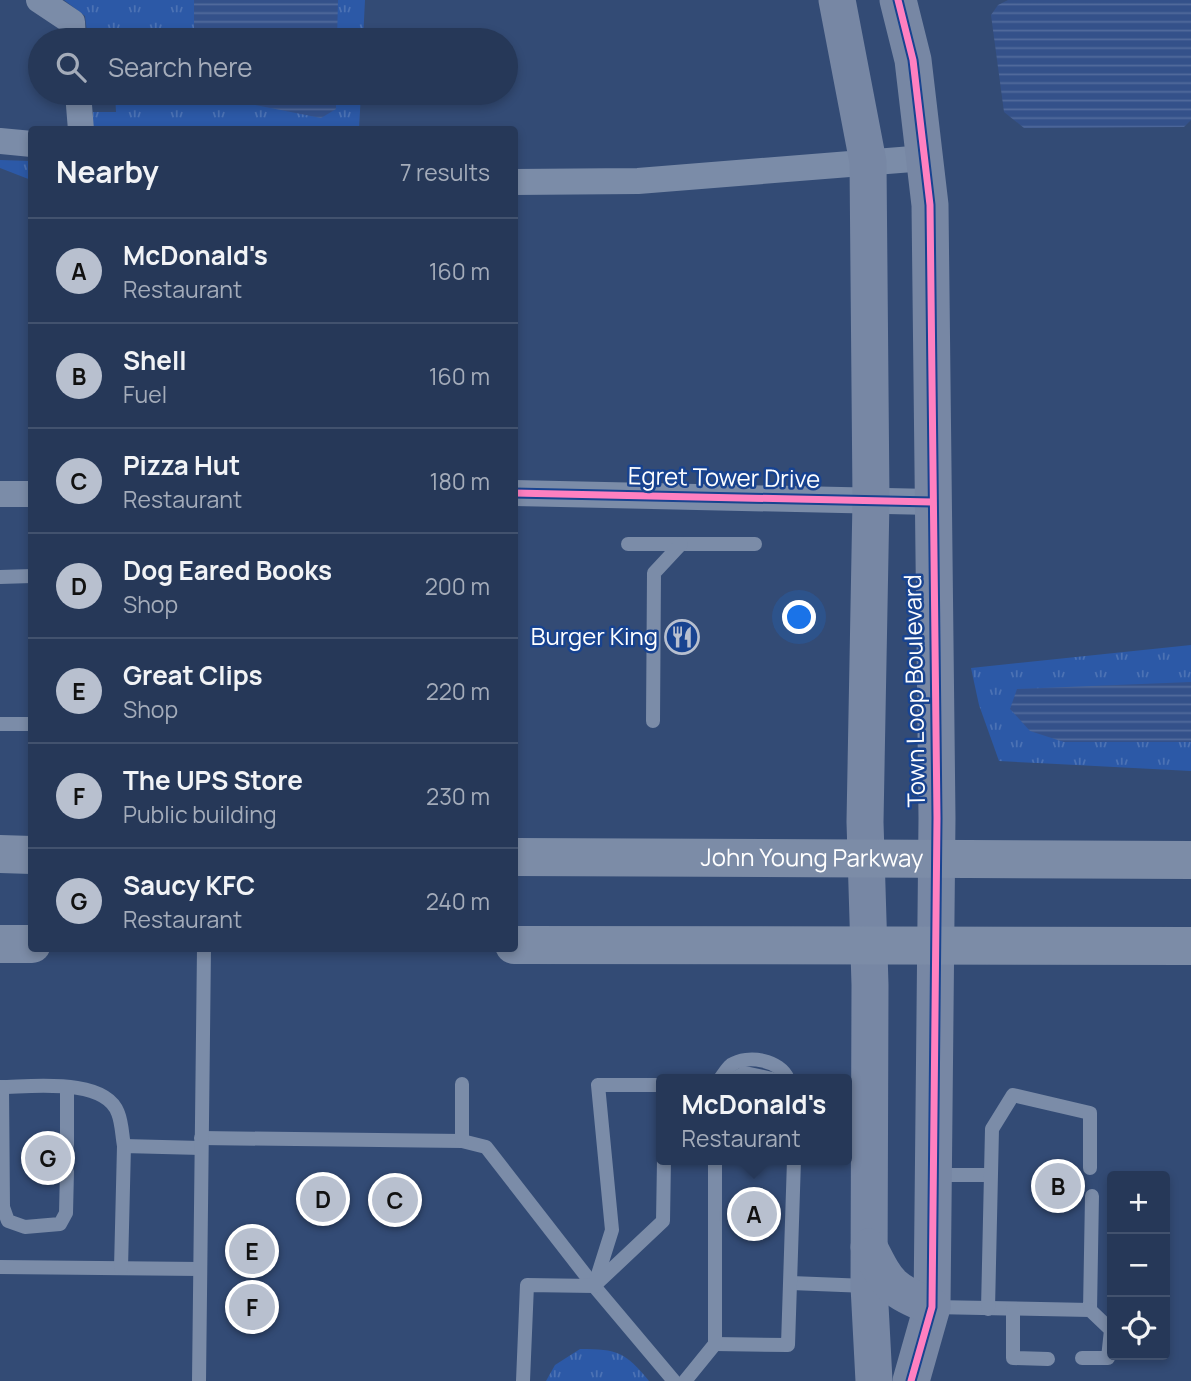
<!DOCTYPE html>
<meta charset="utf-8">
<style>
body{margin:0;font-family:Manrope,sans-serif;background:#2e3f5e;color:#f1f3f6}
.controls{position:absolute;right:21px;bottom:21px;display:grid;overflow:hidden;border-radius:7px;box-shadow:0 4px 10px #0003}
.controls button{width:63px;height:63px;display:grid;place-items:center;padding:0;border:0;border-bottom:2px solid #42526e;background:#263858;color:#f1f3f6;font:35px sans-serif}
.you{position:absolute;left:800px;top:618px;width:24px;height:24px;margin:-18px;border:5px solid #fff;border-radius:50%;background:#1a73e8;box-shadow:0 0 0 10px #1a73e833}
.badge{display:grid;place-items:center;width:46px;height:46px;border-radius:50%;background:#b8c0cf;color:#111;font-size:23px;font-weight:700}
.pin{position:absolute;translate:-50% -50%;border:4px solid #fff;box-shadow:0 2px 7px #0006}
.popup{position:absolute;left:656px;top:1074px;width:196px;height:91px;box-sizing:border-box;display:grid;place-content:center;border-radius:7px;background:#263858;filter:drop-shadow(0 2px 5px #0005);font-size:23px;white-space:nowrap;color:#a4acba}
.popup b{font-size:26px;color:#f1f3f6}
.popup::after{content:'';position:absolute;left:50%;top:100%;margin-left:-14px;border:14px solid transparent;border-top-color:#263858}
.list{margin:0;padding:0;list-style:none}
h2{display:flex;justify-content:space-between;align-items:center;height:91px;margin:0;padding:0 28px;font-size:30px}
h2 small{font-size:23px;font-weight:400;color:#a4acba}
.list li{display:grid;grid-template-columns:46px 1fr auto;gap:21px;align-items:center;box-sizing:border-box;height:105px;padding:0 28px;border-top:2px solid #42526e}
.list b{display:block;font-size:26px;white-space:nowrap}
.list p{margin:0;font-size:23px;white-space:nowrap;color:#a4acba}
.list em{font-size:23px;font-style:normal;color:#a4acba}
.icon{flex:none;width:38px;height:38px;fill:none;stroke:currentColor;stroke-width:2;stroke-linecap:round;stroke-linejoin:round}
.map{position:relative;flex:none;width:1191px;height:1381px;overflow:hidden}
.search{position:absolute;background:#263858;box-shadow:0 4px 10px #0003;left:28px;top:28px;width:490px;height:77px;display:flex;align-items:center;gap:18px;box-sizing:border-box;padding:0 24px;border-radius:38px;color:#a4acba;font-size:26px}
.panel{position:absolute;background:#263858;box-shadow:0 4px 10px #0003;left:28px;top:126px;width:490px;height:826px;border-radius:7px}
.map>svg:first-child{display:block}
.grass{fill:url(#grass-tufts)}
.water{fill:url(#water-rules)}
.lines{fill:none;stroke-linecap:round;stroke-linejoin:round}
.lane{stroke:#7b8ca8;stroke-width:14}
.street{stroke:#7b8ca8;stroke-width:26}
.secondary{stroke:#7787a4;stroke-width:37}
.highway{stroke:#7c8ca7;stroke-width:38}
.cycleway-casing{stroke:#184390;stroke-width:11}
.cycleway{stroke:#ff80c0;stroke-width:7}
.labels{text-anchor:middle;stroke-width:5;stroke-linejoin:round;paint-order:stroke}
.street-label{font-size:24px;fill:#fff;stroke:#184390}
.poi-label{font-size:24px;fill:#fff;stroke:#184390;text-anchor:end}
</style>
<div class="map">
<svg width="1191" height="1381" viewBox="0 0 1191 1381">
<defs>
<pattern id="grass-tufts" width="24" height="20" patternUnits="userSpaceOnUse" patternTransform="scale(1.75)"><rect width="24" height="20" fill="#2c59a7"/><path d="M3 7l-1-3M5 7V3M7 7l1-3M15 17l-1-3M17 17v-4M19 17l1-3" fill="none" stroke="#4c72b4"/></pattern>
<pattern id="water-rules" width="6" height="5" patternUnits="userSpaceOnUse" patternTransform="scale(1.75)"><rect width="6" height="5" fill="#34518a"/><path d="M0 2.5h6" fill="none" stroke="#526b9c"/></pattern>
</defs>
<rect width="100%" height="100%" fill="#334b75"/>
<g class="grass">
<path d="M 64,0 L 365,0 L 363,40 L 88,40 L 85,16 Z"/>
<path d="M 115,93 L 361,93 L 359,129 L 93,130 L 93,112 L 116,112 Z"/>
<path d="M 0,160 L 31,161 L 31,180 L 0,168 Z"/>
<path d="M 1191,645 L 1191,771 L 999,761 L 979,705 L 971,668 Z"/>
<path d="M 580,1349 C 618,1349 625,1352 649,1381 L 546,1381 L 555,1365 Z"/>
</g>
<g class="water">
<path d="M 194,0 L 338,0 L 337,40 L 194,40 Z"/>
<path d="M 1008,0 L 1191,0 L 1191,120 L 1184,127 L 1024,128 L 1004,112 L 991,15 L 998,5 Z"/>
<path d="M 194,93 L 336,93 L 336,109 L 321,118 Z"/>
<path d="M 1191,682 L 1191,742 L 1064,742 L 1030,731 L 1010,709 L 1017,689 Z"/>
</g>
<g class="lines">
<g class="lane">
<path d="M 628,544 L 755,544"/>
<path d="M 0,577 L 32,576"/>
<path d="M 653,721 L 654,573 L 681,544"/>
<path d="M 0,724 L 32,724"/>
<path d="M 720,1079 C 723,1075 727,1068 731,1065 C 748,1054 780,1060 788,1079"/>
<path d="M 734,1079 L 745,1073 L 772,1079"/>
<path d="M 0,1087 C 31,1087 105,1077 118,1113 C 122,1123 122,1135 124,1146"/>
<path d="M 2,1087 L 3,1207 L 8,1221 L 25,1227 L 60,1224 L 66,1213 L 67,1171"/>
<path d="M 67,1087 L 67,1145"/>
<path d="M 201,1138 L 462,1141 L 486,1147 L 594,1286 L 674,1381"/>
<path d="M 462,1141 L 462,1084"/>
<path d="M 935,1175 L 989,1175"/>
<path d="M 0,1267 L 200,1269"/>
<path d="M 121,1268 L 124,1146 L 201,1148"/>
<path d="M 791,1283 L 867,1286"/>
<path d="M 595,1284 L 612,1230 L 598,1085 L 661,1085"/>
<path d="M 933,1307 L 1090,1310 L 1092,1196"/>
<path d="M 988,1309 L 992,1129 L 1013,1095 L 1090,1113 L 1090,1168"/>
<path d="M 1013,1309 L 1013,1358 L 1048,1359"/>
<path d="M 715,1344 L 788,1345 L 794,1160"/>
<path d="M 1082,1358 L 1108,1358 L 1111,1330 L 1090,1310"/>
<path d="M 199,1381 L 204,948"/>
<path d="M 523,1381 L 527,1285 L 594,1286 L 663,1221 L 664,1160"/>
<path d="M 685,1381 L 715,1344 L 715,1160"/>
</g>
<g class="street">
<path d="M 39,0 L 72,22 L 73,40"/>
<path d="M 78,93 L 81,130"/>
<path d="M 0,141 L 32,144"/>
<path d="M 514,182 L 638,181 L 925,158"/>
<path d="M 514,493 L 932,502"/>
<path d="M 0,494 L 32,494"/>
</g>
<g class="secondary">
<path d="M 837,0 L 868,162 L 871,500 L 865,822 L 870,985 L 869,1286 L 874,1381"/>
<path d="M 898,0 L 913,60 L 930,205 L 937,818 L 932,1307 L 911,1381"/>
<path d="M 869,1247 C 889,1287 891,1289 932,1307"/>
</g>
<g class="highway">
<path d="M 0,854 L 32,855"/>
<path id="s1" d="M 514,857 L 1191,860"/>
<path d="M 0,944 L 32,944"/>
<path d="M 514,945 L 1191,946"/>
</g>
<g class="cycleway-casing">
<g id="cycleway">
<path d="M 898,0 L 913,60 L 930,205 L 937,818 L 932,1307 L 911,1381"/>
<path d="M 514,493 L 932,502"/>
</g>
</g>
<use href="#cycleway" class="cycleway"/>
</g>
<defs>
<g id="restaurant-ring" transform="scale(1.75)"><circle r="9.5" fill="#184390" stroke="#b8c0cf" stroke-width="1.5"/><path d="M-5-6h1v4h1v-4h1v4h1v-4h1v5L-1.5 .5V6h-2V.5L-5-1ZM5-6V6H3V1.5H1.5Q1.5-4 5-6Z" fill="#b8c0cf"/></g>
</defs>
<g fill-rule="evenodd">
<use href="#restaurant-ring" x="682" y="637"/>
</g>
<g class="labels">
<g class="street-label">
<text transform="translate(724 478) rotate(1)" y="8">Egret Tower Drive</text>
<text transform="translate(915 691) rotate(-91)" y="8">Town Loop Boulevard</text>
<text dy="8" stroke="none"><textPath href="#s1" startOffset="298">John Young Parkway</textPath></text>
</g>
<g class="poi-label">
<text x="658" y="645">Burger King</text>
</g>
</g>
</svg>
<div class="controls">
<button>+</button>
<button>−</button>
<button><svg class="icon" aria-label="locate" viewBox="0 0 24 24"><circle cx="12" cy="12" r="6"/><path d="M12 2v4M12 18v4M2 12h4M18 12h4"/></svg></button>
</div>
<div class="you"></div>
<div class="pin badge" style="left:754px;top:1214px">A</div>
<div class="popup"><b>McDonald's</b>Restaurant</div>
<div class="pin badge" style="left:1058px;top:1186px">B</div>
<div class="pin badge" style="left:395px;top:1200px">C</div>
<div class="pin badge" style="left:323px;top:1199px">D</div>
<div class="pin badge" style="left:252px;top:1251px">E</div>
<div class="pin badge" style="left:252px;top:1307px">F</div>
<div class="pin badge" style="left:48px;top:1158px">G</div>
<div class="search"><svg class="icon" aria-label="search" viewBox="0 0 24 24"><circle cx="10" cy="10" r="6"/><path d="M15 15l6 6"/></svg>Search here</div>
<section class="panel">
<h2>Nearby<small>7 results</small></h2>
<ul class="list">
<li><span class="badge">A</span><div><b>McDonald's</b><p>Restaurant</p></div><em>160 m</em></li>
<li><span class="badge">B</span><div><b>Shell</b><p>Fuel</p></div><em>160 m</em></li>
<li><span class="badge">C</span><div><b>Pizza Hut</b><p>Restaurant</p></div><em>180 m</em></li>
<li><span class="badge">D</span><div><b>Dog Eared Books</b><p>Shop</p></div><em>200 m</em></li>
<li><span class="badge">E</span><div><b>Great Clips</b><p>Shop</p></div><em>220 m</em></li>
<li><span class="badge">F</span><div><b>The UPS Store</b><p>Public building</p></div><em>230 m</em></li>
<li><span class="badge">G</span><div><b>Saucy KFC</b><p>Restaurant</p></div><em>240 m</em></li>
</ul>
</section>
</div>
